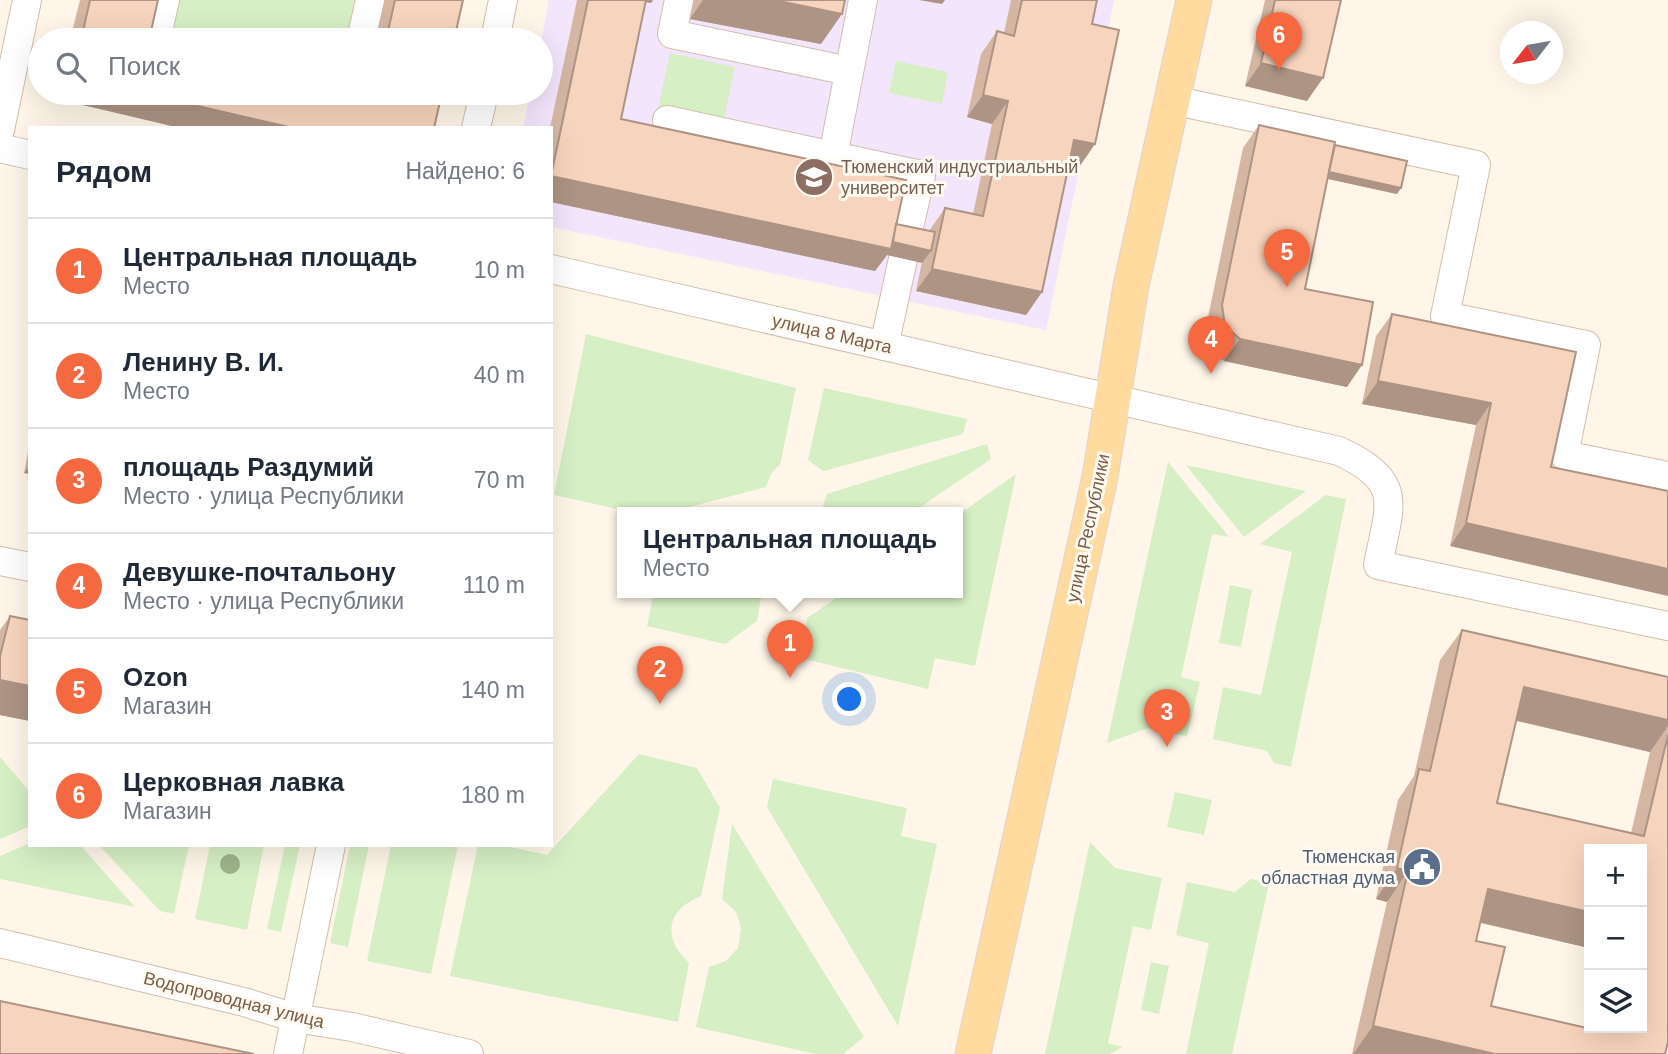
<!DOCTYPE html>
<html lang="ru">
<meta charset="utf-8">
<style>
body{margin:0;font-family:Helvetica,sans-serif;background:#f2f2f3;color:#1f2937}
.controls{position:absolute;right:21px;bottom:21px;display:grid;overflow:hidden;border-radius:0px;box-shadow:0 7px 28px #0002}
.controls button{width:63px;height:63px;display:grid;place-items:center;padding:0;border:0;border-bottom:2px solid #e0e1e3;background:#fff;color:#1f2937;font:35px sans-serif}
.compass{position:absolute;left:1500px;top:21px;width:63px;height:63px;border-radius:50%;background:#fff;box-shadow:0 7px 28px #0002;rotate:239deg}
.you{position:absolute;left:850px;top:700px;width:24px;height:24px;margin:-18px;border:5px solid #fff;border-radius:50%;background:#1a73e8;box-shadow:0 0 0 10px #1a73e833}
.badge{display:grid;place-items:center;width:46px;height:46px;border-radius:50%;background:#f56941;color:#fff;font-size:23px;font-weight:700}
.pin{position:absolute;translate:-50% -58px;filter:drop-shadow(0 2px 4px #0008)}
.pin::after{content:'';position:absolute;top:37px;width:24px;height:21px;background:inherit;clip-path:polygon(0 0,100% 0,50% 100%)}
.popup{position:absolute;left:617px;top:507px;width:346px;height:91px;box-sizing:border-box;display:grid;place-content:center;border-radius:0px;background:#fff;filter:drop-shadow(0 2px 5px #0005);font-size:23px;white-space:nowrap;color:#747a83}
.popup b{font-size:26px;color:#1f2937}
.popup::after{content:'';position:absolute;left:50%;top:100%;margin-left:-14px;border:14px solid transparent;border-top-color:#fff}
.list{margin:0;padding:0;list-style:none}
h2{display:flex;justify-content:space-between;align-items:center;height:91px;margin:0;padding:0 28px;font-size:30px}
h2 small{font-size:23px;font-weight:400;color:#747a83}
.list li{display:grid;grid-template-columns:46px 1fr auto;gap:21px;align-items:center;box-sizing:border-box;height:105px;padding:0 28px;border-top:2px solid #e0e1e3}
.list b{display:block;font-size:26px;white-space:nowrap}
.list p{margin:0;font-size:23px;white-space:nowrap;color:#747a83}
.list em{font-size:23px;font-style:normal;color:#747a83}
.icon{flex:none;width:38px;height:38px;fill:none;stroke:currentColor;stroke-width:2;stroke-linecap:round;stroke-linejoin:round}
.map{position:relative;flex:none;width:1668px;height:1054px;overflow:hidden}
.search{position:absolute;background:#fff;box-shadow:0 7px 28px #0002;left:28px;top:28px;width:525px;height:77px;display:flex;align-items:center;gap:18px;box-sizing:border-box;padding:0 24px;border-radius:38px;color:#747a83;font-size:26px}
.panel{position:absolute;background:#fff;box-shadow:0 7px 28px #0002;left:28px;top:126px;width:525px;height:721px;border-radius:0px}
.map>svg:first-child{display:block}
.education{fill:#f3e5fc}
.green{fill:#d6efc5}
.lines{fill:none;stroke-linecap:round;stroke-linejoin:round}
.minor-casing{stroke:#d3bdac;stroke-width:30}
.major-casing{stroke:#ddd4cf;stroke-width:37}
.minor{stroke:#fff;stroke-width:28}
.major{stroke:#ffdba0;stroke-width:35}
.tree{fill:#9eb48a}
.wall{fill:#d4b6a3;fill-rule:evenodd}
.shaded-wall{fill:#ad9484}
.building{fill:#f7d4bd;stroke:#ad9484;stroke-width:2;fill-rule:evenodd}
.labels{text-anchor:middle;stroke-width:6;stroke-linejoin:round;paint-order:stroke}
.education-label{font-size:18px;fill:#785e54;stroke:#fffaf2;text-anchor:start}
.street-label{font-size:18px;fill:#7d5b48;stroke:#fffaf2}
.service-label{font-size:18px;fill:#4e5e75;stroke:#fffaf2;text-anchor:end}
</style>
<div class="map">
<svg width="1668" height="1054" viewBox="0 0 1668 1054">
<rect width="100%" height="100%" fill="#fff6e9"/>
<path class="education" d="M 549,0 L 1114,0 L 1046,330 L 551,227 L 551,128 L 523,128 L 530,93 L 541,93 L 541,42 Z"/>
<g class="green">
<path d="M 175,0 L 355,0 L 347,40 L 196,40 L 168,34 Z"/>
<path d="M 670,53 L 735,67 L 722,127 L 657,113 Z"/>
<path d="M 896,61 L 948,72 L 942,104 L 889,93 Z"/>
<path d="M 586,334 L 796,388 L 780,465 L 772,472 L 766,487 L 670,512 L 631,512 L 554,495 Z"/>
<path d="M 824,388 L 967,419 L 963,434 L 823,471 L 808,460 Z"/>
<path d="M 987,444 L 991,459 L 913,512 L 828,512 L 823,505 L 827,494 Z"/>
<path d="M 1168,462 L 1229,537 L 1212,534 L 1181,677 L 1200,682 L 1187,736 L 1148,728 L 1107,743 Z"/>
<path d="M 1186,465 L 1306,491 L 1244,537 Z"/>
<path d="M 1016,474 L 975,666 L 935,658 L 928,689 L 801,658 L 807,618 L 845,592 L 958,592 L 958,515 Z"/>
<path d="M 1326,495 L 1346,499 L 1291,767 L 1274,763 L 1267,751 L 1213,739 L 1223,687 L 1261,695 L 1292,552 L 1260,544 Z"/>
<path d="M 1230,585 L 1252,590 L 1241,647 L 1219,643 Z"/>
<path d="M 654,592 L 762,592 L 757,621 L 725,644 L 647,626 Z"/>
<path d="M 639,754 L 697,768 L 720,808 L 701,896 C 666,910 662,938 689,963 L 678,1022 L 450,976 L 478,845 L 501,845 L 547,855 Z"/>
<path d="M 0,757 L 30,792 L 30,826 L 0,839 Z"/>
<path d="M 773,779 L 907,808 L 901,836 L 937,844 L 898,1026 L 767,807 Z"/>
<path d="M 1175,792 L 1212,800 L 1204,835 L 1167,827 Z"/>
<path d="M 732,824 L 864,1037 L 843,1054 L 815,1054 L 696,1027 L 709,967 L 726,961 L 738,948 L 741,928 L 736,912 L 722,899 Z"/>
<path d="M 1090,842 L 1115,868 L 1162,878 L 1151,930 L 1133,926 L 1108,1043 L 1123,1047 L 1110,1054 L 1045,1054 Z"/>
<path d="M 30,843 L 30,845 L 80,845 L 135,907 L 0,879 L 0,856 Z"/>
<path d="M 99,845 L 189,845 L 174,914 L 160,911 Z"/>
<path d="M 210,845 L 264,845 L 247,930 L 195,919 Z"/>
<path d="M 285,845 L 300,845 L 281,932 L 267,929 Z"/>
<path d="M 350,845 L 369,845 L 348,947 L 330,943 Z"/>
<path d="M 391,845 L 458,845 L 431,974 L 367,961 Z"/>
<path d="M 1251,879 L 1269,883 L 1232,1054 L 1186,1054 L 1209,943 L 1176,935 L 1187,882 L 1235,892 Z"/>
<path d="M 1151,962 L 1169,966 L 1159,1014 L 1141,1010 Z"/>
</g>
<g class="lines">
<g class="minor-casing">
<g id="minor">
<path d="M 679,0 L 672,34 L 849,71"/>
<path d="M 156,40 L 165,0"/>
<path d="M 361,40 L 370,0"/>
<path d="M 495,40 L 503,0"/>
<path d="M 1172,100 L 1476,165 L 1445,316 L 1586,345 L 1564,455 L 1668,476"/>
<path d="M 667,120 L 921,175 L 906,240"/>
<path d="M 476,128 L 484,93"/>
<path d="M 0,130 L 27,0"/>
<path d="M 0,148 L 30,155"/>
<path d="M 833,156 L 863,0"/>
<path d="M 551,269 L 1339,451 C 1405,482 1390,503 1378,565 L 1668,626"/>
<path d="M 884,346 L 903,259"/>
<path d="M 0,561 L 30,567"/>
<path d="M 0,943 L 244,1002 L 295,1018 L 352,1027 L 469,1054"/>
<path d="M 288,1054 L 331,845"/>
</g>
</g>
<g class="major-casing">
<path id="major" d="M 973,1054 L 1100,477 L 1131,286 L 1194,0"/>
</g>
<use href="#minor" class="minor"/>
<use href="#major" class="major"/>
</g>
<circle class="tree" cx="230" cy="864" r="10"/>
<g class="wall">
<path d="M 80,0 L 158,0 L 151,31 L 191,40 L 70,40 Z"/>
<path d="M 385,0 L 463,0 L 454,40 L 375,40 Z"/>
<path d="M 577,0 L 653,0 L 651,3 L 645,2 L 621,119 L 896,224 L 929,231 L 945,208 L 973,214 L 992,124 L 967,117 L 981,54 L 997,31 L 1004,33 L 1011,0 L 1097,0 L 1092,24 L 1095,144 L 1079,167 L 1069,164 L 1042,292 L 1026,315 L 916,291 L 922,262 L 887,255 L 875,271 L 551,202 L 551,128 L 550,128 Z"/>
<path d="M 694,0 L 845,0 L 821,44 L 690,19 Z"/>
<path d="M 1265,0 L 1341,0 L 1307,101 L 1245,86 Z"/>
<path d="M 1259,125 L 1335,144 L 1397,194 L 1328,179 L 1305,289 L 1347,387 L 1224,361 L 1209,349 L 1206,327 L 1243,148 Z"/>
<path d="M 1392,314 L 1576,352 L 1551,467 L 1450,546 L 1476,425 L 1362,404 L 1376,336 Z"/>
<path d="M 30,442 L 30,474 L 24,473 Z"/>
<path d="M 10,616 L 30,620 L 30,721 L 0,715 L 0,630 Z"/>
<path d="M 1462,630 L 1668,677 L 1668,1042 L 1665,1054 L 1352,1054 L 1387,902 L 1376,899 L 1398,800 L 1414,776 L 1440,660 ZM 1516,721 L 1650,752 L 1631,833 L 1497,803 ZM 1642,849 L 1642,1028 L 1589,1028 L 1589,1014 L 1586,1028 L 1491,1006 L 1476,941 L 1480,923 L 1589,948 Z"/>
</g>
<g class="shaded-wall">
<path d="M 636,0 L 653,0 L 651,3 Z"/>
<path d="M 703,0 L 774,0 L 842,14 L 821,44 L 690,19 Z"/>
<path d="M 919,0 L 945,0 L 942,4 Z"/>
<path d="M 1261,63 L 1323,78 L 1307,101 L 1245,86 Z"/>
<path d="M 61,93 L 142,93 L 293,128 L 180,128 L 57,99 Z"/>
<path d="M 983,95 L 1008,101 L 992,124 L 967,117 Z"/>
<path d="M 1074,140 L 1095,144 L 1079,167 L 1058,162 Z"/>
<path d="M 1328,172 L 1401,188 L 1397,194 L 1324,178 Z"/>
<path d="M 551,176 L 888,241 L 931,251 L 922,263 L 887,255 L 875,271 L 551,202 Z"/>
<path d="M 932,269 L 1042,292 L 1026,315 L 916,291 Z"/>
<path d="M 1240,339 L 1362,365 L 1347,387 L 1224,361 Z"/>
<path d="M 1378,381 L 1491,403 L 1476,425 L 1362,404 Z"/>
<path d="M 30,465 L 30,474 L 24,473 Z"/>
<path d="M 1466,523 L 1668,569 L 1668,596 L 1450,546 Z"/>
<path d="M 0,680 L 30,686 L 30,721 L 0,715 Z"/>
<path d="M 1524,687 L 1668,720 L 1668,726 L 1650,752 L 1502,717 Z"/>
<path d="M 1397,868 L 1408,871 L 1387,902 L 1376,899 Z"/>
<path d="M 1488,889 L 1589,912 L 1589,948 L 1466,919 Z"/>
<path d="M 1373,1026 L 1495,1054 L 1353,1054 Z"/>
</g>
<g class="building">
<path d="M 90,0 L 158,0 L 151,31 L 191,40 L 81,40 Z"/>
<path d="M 395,0 L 463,0 L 454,40 L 386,40 Z"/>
<path d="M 588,0 L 646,0 L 621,119 L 906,180 L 891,249 L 551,176 Z"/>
<path d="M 774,0 L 845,0 L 842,14 Z"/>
<path d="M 1022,0 L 1097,0 L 1092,24 L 1119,30 L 1095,144 L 1074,140 L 1042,292 L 932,269 L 945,208 L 983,216 L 1008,101 L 983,95 L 997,31 L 1014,36 Z"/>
<path d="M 1275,0 L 1341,0 L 1323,78 L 1261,63 Z"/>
<path d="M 142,93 L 442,93 L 434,128 L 293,128 Z"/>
<path d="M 1259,125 L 1335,142 L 1305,289 L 1373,302 L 1362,365 L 1240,339 L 1225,326 L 1222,305 Z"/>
<path d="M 1335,145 L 1407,161 L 1401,188 L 1329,172 Z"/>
<path d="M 896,224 L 935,232 L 931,251 L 893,242 Z"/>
<path d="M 1392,314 L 1576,352 L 1551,467 L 1668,491 L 1668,569 L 1466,523 L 1491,403 L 1378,381 Z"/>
<path d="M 10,616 L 30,620 L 30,686 L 0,680 L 0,656 Z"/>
<path d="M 1462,630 L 1668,677 L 1668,720 L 1524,687 L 1497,803 L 1644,836 L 1668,735 L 1668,1042 L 1665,1054 L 1495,1054 L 1373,1026 L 1408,871 L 1397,868 L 1419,769 L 1430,771 ZM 1589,849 L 1642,849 L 1642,1028 L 1600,1028 L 1600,1031 L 1491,1006 L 1505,947 L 1476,941 L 1488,889 L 1589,912 Z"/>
<path d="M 0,1001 L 191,1041 L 254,1054 L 0,1054 Z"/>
</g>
<defs>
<g id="university-disc" transform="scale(2.0125)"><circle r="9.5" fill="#8d6e63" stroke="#fffaf2"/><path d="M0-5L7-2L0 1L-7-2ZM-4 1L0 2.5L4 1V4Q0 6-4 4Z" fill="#fff"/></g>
<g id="civic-disc" transform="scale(2.0125)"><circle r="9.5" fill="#5c6f8a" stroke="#fffaf2"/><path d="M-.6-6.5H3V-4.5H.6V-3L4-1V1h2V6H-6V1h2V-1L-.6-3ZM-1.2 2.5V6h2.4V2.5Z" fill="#fff"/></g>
</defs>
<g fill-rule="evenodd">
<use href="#university-disc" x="814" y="177"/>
<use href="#civic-disc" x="1422" y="867"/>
</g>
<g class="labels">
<g class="education-label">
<text x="841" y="173">Тюменский индустриальный<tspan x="841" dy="21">университет</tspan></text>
</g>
<g class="street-label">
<text transform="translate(832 334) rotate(13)" y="6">улица 8 Марта</text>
<text transform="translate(1088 528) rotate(-78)" y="6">улица Республики</text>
<text transform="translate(234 1000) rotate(14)" y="6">Водопроводная улица</text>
</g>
<g class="service-label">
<text x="1395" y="863">Тюменская<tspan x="1395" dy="21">областная дума</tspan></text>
</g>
</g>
</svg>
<div class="controls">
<button>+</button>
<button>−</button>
<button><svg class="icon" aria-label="layers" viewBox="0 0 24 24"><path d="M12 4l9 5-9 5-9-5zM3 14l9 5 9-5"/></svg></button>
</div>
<svg class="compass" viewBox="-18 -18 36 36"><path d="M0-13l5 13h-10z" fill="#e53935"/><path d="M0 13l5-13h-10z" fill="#747a83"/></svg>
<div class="you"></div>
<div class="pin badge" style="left:790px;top:678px">1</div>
<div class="popup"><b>Центральная площадь</b>Место</div>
<div class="pin badge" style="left:660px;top:704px">2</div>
<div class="pin badge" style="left:1167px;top:747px">3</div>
<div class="pin badge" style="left:1211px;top:374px">4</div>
<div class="pin badge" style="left:1287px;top:287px">5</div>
<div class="pin badge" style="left:1279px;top:70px">6</div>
<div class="search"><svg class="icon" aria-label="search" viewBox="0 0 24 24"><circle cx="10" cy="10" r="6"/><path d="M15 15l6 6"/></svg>Поиск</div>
<section class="panel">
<h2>Рядом<small>Найдено: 6</small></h2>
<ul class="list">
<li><span class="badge">1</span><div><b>Центральная площадь</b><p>Место</p></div><em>10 m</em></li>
<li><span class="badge">2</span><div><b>Ленину В. И.</b><p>Место</p></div><em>40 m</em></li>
<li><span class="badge">3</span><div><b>площадь Раздумий</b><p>Место · улица Республики</p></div><em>70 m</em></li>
<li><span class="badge">4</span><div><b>Девушке-почтальону</b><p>Место · улица Республики</p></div><em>110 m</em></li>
<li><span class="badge">5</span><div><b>Ozon</b><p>Магазин</p></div><em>140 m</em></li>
<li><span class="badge">6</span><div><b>Церковная лавка</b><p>Магазин</p></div><em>180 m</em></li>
</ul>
</section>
</div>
